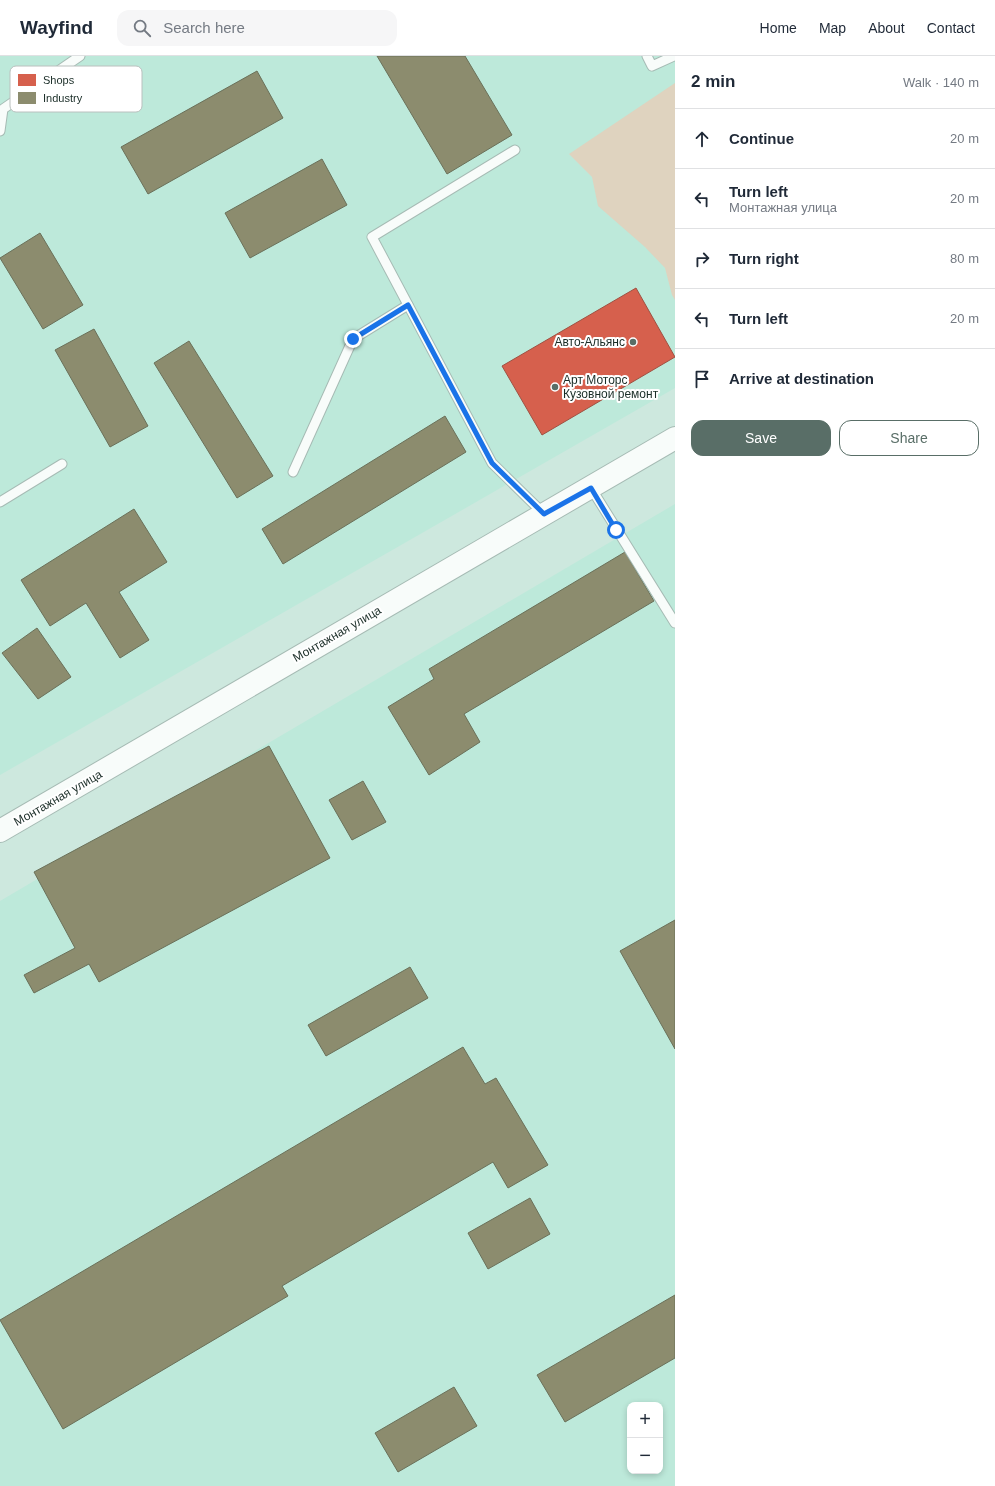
<!DOCTYPE html>
<meta charset="utf-8">
<style>
body{margin:0;font-family:Helvetica,sans-serif;background:#f6f6f7;color:#1f2937}
.controls{position:absolute;right:12px;bottom:12px;display:grid;overflow:hidden;border-radius:8px;box-shadow:0 2px 6px #0003}
.controls button{width:36px;height:36px;display:grid;place-items:center;padding:0;border:0;border-bottom:1px solid #e0e1e3;background:#fff;color:#1f2937;font:20px sans-serif}
.stop{position:absolute;width:12px;height:12px;margin:-9px;border:3px solid #1a73e8;border-radius:50%;background:#fff}
.stop.end{background:#1a73e8;border-color:#fff;box-shadow:0 1px 4px #0008}
.list{margin:0;padding:0;list-style:none}
h2{display:flex;justify-content:space-between;align-items:center;height:52px;margin:0;padding:0 16px;font-size:17px}
h2 small{font-size:13px;font-weight:400;color:#747a83}
.list li{display:grid;grid-template-columns:26px 1fr auto;gap:12px;align-items:center;box-sizing:border-box;height:60px;padding:0 16px;border-top:1px solid #e0e1e3}
.list b{display:block;font-size:15px;white-space:nowrap}
.list p{margin:0;font-size:13px;white-space:nowrap;color:#747a83}
.list em{font-size:13px;font-style:normal;color:#747a83}
.actions{display:flex;gap:8px;padding:12px 16px}
.actions a{flex:1;padding:9px 0;border:1px solid #596e67;border-radius:12px;text-align:center;font-size:14px;color:#596e67}
.actions .main{background:#596e67;color:#fff}
.icon{flex:none;width:22px;height:22px;fill:none;stroke:currentColor;stroke-width:2;stroke-linecap:round;stroke-linejoin:round}
.map{position:relative;flex:none;width:675px;height:1430px;overflow:hidden}
header{display:flex;align-items:center;gap:24px;box-sizing:border-box;height:56px;padding:0 20px;background:#fff;border-bottom:1px solid #e0e1e3}
header strong{font-size:19px}
nav{display:flex;gap:22px;margin-inline-start:auto;font-size:14px}
.search{width:280px;height:36px;background:#f6f6f7;display:flex;align-items:center;gap:10px;box-sizing:border-box;padding:0 14px;border-radius:12px;color:#747a83;font-size:15px}
main{display:flex}
aside{flex:1;background:#fff}
.map>svg:first-child{display:block}
.built{fill:#bde9da;fill-rule:evenodd}
.green{fill:#dfd3bf}
.shops{fill:#d6604d;stroke:#9e5142}
.industry{fill:#8c8c6e;stroke:#6a7059}
.lines{fill:none;stroke-linecap:round;stroke-linejoin:round}
.lane-casing{stroke:#a6bbb4;stroke-width:11}
.secondary-casing{stroke:#a6bbb4;stroke-width:24}
.lane{stroke:#f8fcfa;stroke-width:9}
.secondary{stroke:#f8fcfa;stroke-width:22}
.route{stroke:#1a73e8;stroke-width:5}
.poi-dot{fill:#596e67;stroke:#fff;stroke-width:1.5}
.labels{text-anchor:middle;stroke-width:4;stroke-linejoin:round;paint-order:stroke}
.poi-label{font-size:12px;fill:#1a2d27;stroke:#fff;text-anchor:end}
.street-label{font-size:12px;fill:#1a2d27;stroke:#fff}
.key{fill:#fff;stroke:#bac0be;stroke-width:1}
.key-label{font-size:11px;fill:#1a2d27}
</style>
<header>
<strong>Wayfind</strong>
<div class="search"><svg class="icon" aria-label="search" viewBox="0 0 24 24"><circle cx="10" cy="10" r="6"/><path d="M15 15l6 6"/></svg>Search here</div>
<nav><a>Home</a><a>Map</a><a>About</a><a>Contact</a></nav>
</header>
<main>
<div class="map">
<svg width="675" height="1430" viewBox="0 0 675 1430">
<rect width="100%" height="100%" fill="#cde8de"/>
<g class="built">
<path d="M 0,0 L 675,0 L 675,332 L 0,719 Z"/>
<path d="M 675,448 L 675,1430 L 0,1430 L 0,845 ZM 630,1349 L 660,1349 L 660,1415 L 630,1415 Z"/>
</g>
<path class="green" d="M 675,27 L 675,244 L 672,239 L 665,212 L 645,191 L 598,150 L 592,121 L 569,98 Z"/>
<path class="shops" d="M 636,232 L 675,301 L 542,379 L 502,310 Z"/>
<g class="industry">
<path d="M 377,0 L 465,0 L 512,79 L 447,118 Z"/>
<path d="M 257,15 L 283,62 L 148,138 L 121,91 Z"/>
<path d="M 322,103 L 347,149 L 250,202 L 225,157 Z"/>
<path d="M 40,177 L 83,249 L 43,273 L 0,202 Z"/>
<path d="M 94,273 L 148,370 L 110,391 L 55,294 Z"/>
<path d="M 189,285 L 273,420 L 237,442 L 154,307 Z"/>
<path d="M 445,360 L 466,396 L 283,508 L 262,473 Z"/>
<path d="M 134,453 L 167,506 L 119,536 L 149,584 L 120,602 L 86,547 L 50,570 L 21,524 Z"/>
<path d="M 625,496 L 654,545 L 464,658 L 480,686 L 429,719 L 388,651 L 434,623 L 429,613 Z"/>
<path d="M 37,572 L 71,621 L 38,643 L 2,597 Z"/>
<path d="M 269,690 L 330,802 L 99,926 L 89,908 L 34,937 L 24,919 L 75,892 L 34,816 Z"/>
<path d="M 363,725 L 386,766 L 352,784 L 329,744 Z"/>
<path d="M 675,864 L 675,993 L 620,895 Z"/>
<path d="M 410,911 L 428,942 L 326,1000 L 308,969 Z"/>
<path d="M 463,991 L 485,1028 L 496,1022 L 548,1109 L 508,1132 L 493,1106 L 282,1230 L 288,1240 L 63,1373 L 0,1264 Z"/>
<path d="M 530,1142 L 550,1178 L 488,1213 L 468,1177 Z"/>
<path d="M 675,1239 L 675,1302 L 565,1366 L 537,1319 Z"/>
<path d="M 454,1331 L 477,1370 L 398,1416 L 375,1377 Z"/>
</g>
<g class="lines">
<g class="lane-casing">
<g id="lane">
<path d="M 647,0 L 652,10 L 674,0"/>
<path d="M 0,75 L 3,53 L 80,0"/>
<path d="M 515,94 L 372,181 L 492,407 L 544,458"/>
<path d="M 293,416 L 353,283 L 408,249"/>
<path d="M 591,432 L 675,567"/>
<path d="M 0,446 L 62,408"/>
</g>
</g>
<g class="secondary-casing">
<path id="secondary" d="M 0,775 L 675,382"/>
</g>
<use href="#lane" class="lane"/>
<use href="#secondary" class="secondary"/>
</g>
<g class="lines">
<path class="route" d="M 353,283 L 408,249 L 492,407 L 544,458 L 591,432 L 616,474"/>
</g>
<g class="poi-dot">
<circle cx="633" cy="286" r="4"/>
<circle cx="555" cy="331" r="4"/>
</g>
<g class="labels">
<g class="poi-label">
<text x="625" y="290">Авто-Альянс</text>
<text x="563" y="328" text-anchor="start">Арт Моторс<tspan x="563" dy="14">Кузовной ремонт</tspan></text>
</g>
<g class="street-label">
<text transform="translate(337 578) rotate(-30)" y="4">Монтажная улица</text>
<text transform="translate(58 742) rotate(-30)" y="4">Монтажная улица</text>
</g>
</g>
<rect x="10" y="10" width="132" height="46" rx="6" class="key"/>
<rect x="18" y="18" width="18" height="12" fill="#d6604d"/>
<rect x="18" y="36" width="18" height="12" fill="#8c8c6e"/>
<g class="key-label">
<text x="43" y="28">Shops</text>
<text x="43" y="46">Industry</text>
</g>
</svg>
<div class="controls">
<button>+</button>
<button>−</button>
</div>
<div class="stop" style="left:616px;top:474px"></div>
<div class="stop end" style="left:353px;top:283px"></div>
</div>
<aside>
<h2>2 min<small>Walk · 140 m</small></h2>
<ul class="list">
<li><svg class="icon" aria-label="ahead" viewBox="0 0 24 24"><path d="M12 20V5M6 11l6-6 6 6"/></svg><div><b>Continue</b></div><em>20 m</em></li>
<li><svg class="icon" aria-label="left" viewBox="0 0 24 24"><path d="M17 20v-9H6M10 6l-5 5 5 5"/></svg><div><b>Turn left</b><p>Монтажная улица</p></div><em>20 m</em></li>
<li><svg class="icon" aria-label="right" viewBox="0 0 24 24"><path d="M7 20v-9h11M14 6l5 5-5 5"/></svg><div><b>Turn right</b></div><em>80 m</em></li>
<li><svg class="icon" aria-label="left" viewBox="0 0 24 24"><path d="M17 20v-9H6M10 6l-5 5 5 5"/></svg><div><b>Turn left</b></div><em>20 m</em></li>
<li><svg class="icon" aria-label="arrive" viewBox="0 0 24 24"><path d="M6 21V4h12l-3 4 3 4H6"/></svg><div><b>Arrive at destination</b></div></li>
</ul>
<div class="actions"><a class="main">Save</a><a>Share</a></div>
</aside>
</main>
